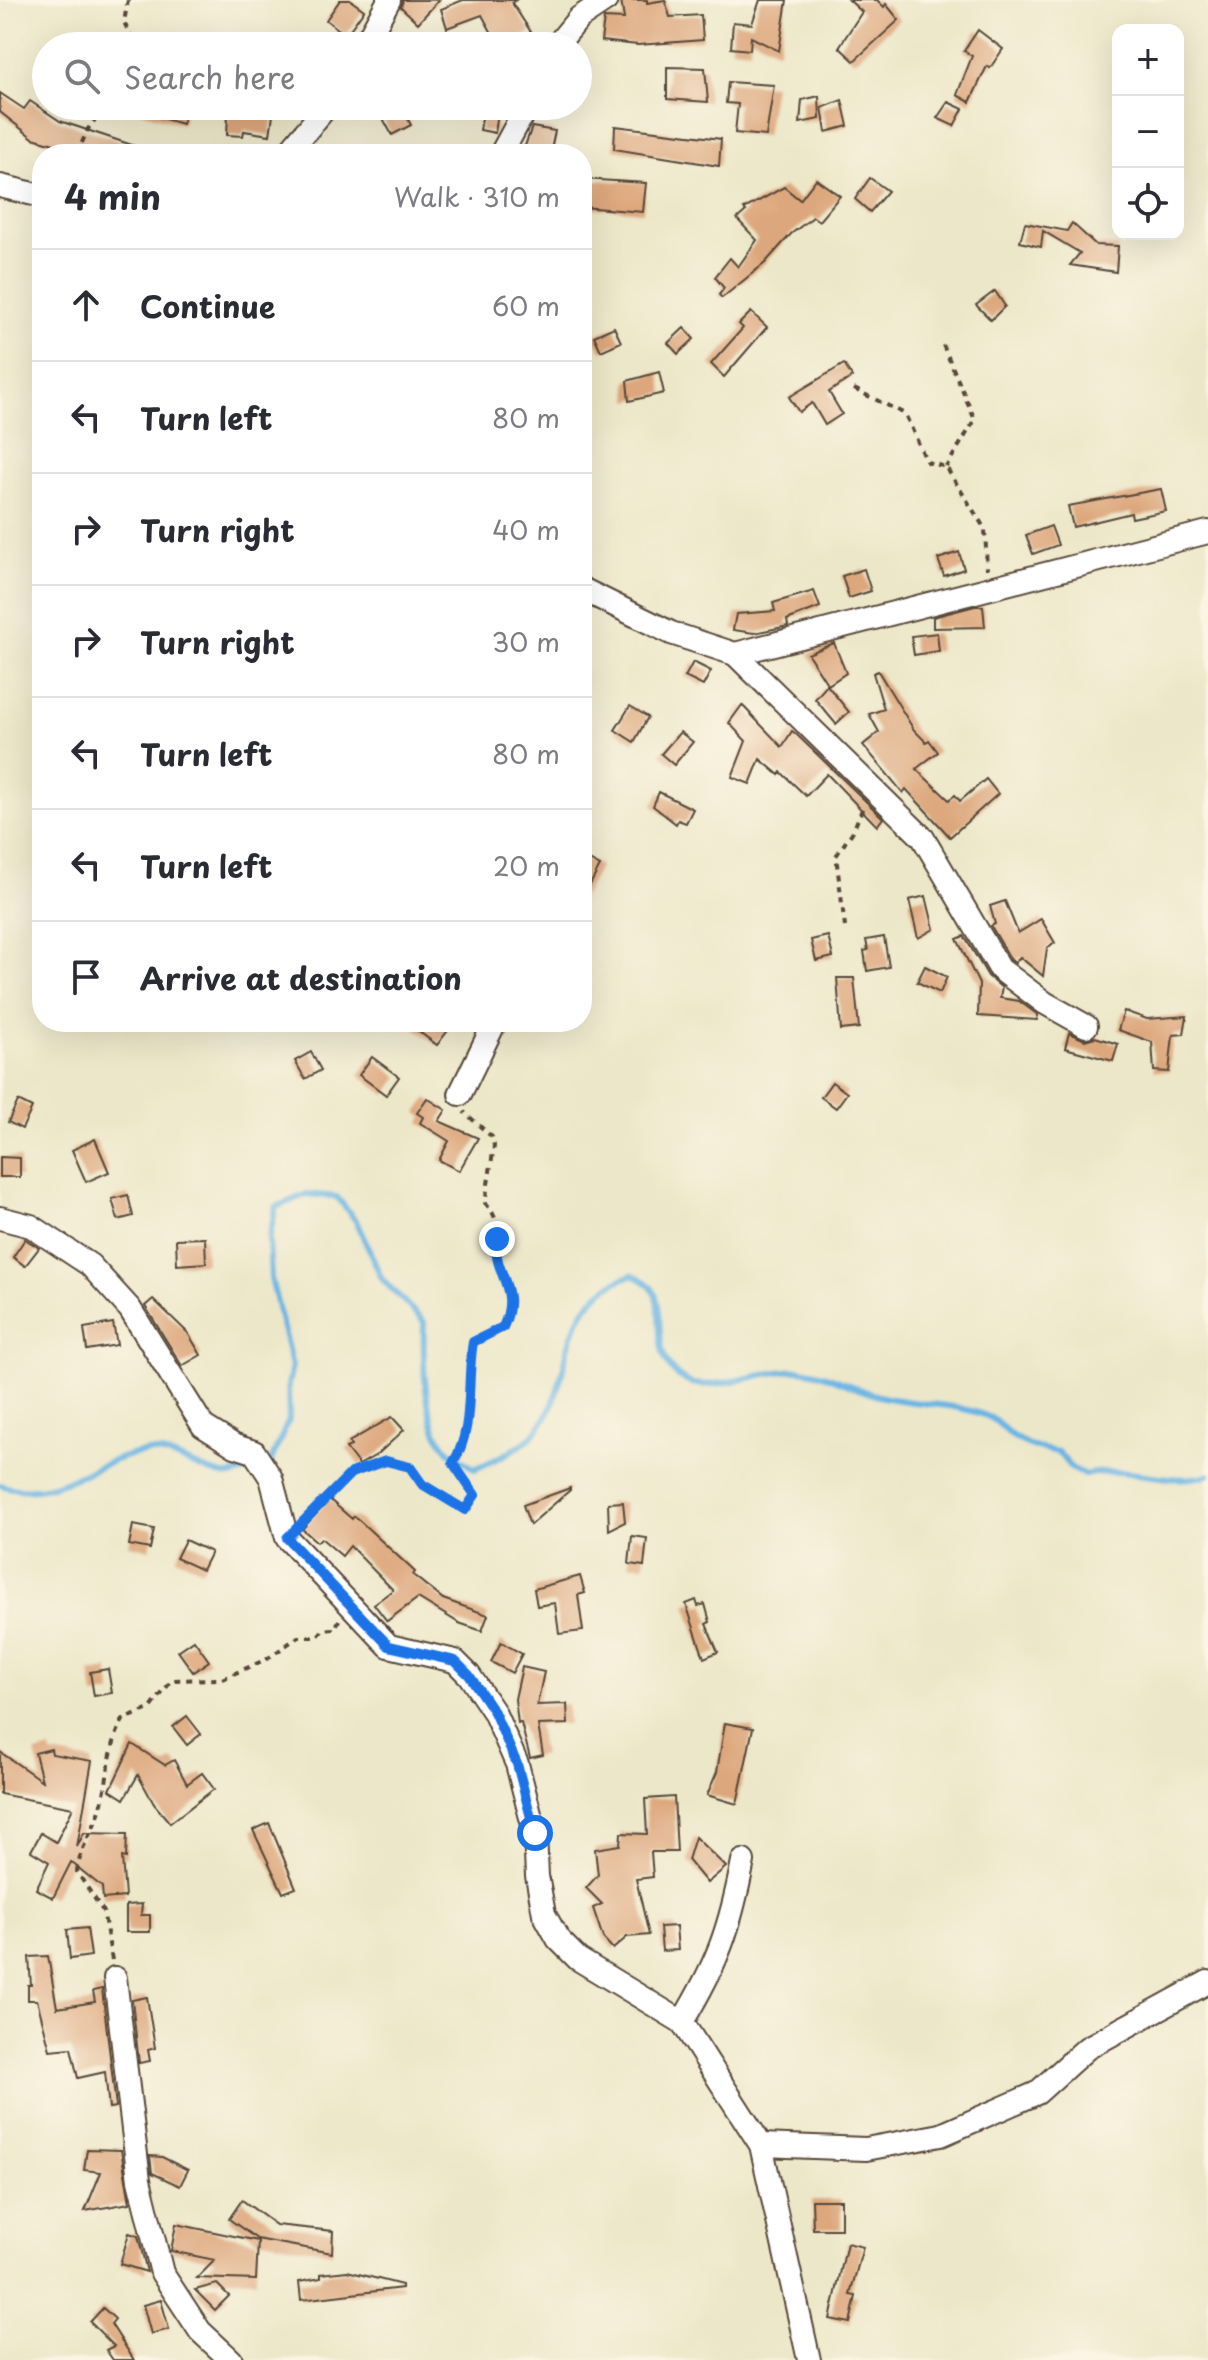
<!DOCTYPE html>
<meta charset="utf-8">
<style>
body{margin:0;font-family:"Playpen Sans",sans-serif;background:#f7f7f7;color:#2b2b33}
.controls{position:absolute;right:24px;top:24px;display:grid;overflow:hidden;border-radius:16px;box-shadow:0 8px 32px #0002}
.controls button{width:72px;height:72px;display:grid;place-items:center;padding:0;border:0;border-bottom:2px solid #e1e1e2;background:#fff;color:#2b2b33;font:40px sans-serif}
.stop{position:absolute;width:24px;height:24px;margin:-18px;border:6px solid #1a73e8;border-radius:50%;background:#fff}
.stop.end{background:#1a73e8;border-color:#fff;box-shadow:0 2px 8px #0008}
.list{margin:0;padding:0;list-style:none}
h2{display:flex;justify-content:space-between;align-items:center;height:104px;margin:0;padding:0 32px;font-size:34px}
h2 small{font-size:26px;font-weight:400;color:#7c7c81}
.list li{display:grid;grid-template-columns:52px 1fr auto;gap:24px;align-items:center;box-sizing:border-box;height:112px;padding:0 32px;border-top:2px solid #e1e1e2}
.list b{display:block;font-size:30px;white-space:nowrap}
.list em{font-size:26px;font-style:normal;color:#7c7c81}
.icon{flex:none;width:44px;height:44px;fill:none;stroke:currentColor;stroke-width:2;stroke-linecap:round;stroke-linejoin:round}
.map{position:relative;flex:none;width:1208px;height:2360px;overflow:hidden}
.search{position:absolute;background:#fff;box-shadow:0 8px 32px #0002;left:32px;top:32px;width:560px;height:88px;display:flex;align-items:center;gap:20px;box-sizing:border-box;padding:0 28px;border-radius:44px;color:#7c7c81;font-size:30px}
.panel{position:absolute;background:#fff;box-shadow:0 8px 32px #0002;left:32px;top:144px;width:560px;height:888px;border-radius:32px}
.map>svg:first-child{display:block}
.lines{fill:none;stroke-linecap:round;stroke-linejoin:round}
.stream{stroke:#6ab5e3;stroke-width:6}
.building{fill:#dda77d}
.street-casing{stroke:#564638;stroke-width:26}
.path{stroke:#564638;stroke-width:4;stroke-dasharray:6 6;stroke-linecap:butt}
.street{stroke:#fff;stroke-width:22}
.route{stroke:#1a73e8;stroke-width:10}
</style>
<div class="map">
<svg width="1208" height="2360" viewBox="0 0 1208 2360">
<rect width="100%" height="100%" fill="#fcf5e5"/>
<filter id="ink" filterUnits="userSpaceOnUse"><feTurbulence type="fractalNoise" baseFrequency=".0125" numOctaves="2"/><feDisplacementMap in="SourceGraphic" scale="16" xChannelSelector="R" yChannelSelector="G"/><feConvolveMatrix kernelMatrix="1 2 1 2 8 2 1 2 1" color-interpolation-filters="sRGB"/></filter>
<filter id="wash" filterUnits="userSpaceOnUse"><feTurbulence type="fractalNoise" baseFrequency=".006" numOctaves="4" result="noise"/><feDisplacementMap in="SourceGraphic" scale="32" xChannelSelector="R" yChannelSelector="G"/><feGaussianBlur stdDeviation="1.8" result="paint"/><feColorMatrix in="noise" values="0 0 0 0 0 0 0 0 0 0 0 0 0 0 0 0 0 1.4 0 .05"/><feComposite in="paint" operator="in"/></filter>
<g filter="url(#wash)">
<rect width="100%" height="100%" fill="#ede7c9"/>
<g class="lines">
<g class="stream">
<path d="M 270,1463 L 289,1420 L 288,1385 L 292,1366 L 271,1278 L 269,1239 L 276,1207 L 307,1194 L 337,1197 L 356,1221 L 382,1279 L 424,1322 C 423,1356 422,1425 449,1451 C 457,1458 467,1463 475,1469 C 493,1460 514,1452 529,1439 C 582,1389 545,1306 632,1275 C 637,1277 644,1280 648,1284 C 672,1306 643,1358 686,1381 C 709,1394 770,1368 800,1370 C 830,1373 858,1392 887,1398 C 920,1405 957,1403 989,1417 C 998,1421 1004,1430 1012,1436 C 1027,1446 1041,1449 1058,1452 L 1071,1468 L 1085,1475 C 1126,1464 1169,1487 1208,1475"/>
<path d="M 0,1485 C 58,1504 93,1458 147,1452 C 172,1450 199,1471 223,1475 C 233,1477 249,1469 259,1466"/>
</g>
</g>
<g id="blocks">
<g class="building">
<path d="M 340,0 L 350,0 L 364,10 L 346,35 L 326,20 Z"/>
<path d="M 403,0 L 439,0 L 418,23 L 401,7 Z"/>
<path d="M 463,0 L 516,0 L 512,3 L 531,32 L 509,46 L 499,46 L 482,15 L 447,28 L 441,9 Z"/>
<path d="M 621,0 L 647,0 L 647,3 L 665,0 L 670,17 L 701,15 L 703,40 L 638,45 L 601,41 L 604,18 L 624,19 Z"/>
<path d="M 760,0 L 787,0 L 779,51 L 751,37 L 750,50 L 731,48 L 733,22 L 752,24 Z"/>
<path d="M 849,0 L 877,0 L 884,7 L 886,4 L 899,20 L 854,61 L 839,47 L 862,12 Z"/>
<path d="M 978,30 L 1003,49 L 990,68 L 987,66 L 970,102 L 957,95 L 972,56 L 964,51 Z"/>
<path d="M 667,67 L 705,68 L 708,102 L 667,99 Z"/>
<path d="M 728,82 L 774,85 L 766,136 L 735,133 L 738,104 L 726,103 Z"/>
<path d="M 0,93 L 24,109 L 30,101 L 60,121 L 144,149 L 144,154 L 89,154 L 33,138 L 0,112 Z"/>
<path d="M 819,96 L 820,119 L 800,123 L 802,100 Z"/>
<path d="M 842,100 L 848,126 L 826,132 L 822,108 Z"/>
<path d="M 948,102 L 963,109 L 954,126 L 937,118 Z"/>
<path d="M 135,106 L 188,106 L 182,124 L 134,110 Z"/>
<path d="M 393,106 L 401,106 L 411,125 L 392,135 L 380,113 Z"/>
<path d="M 484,106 L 499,106 L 495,133 L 480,130 Z"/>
<path d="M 254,112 L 273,115 L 270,135 L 244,131 L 243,136 L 227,135 L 228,114 Z"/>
<path d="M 615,126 L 721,139 L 719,166 L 614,149 Z"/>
<path d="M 532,127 L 555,131 L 550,154 L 522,154 Z"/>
<path d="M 870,178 L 888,191 L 870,212 L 855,199 Z"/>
<path d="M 582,179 L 646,183 L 643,212 L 582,207 Z"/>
<path d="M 816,179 L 840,196 L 819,221 L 813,217 L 791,234 L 765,263 L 722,298 L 719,295 L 724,288 L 715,277 L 730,258 L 738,267 L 757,240 L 737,219 L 746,211 L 744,209 L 784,187 L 800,200 Z"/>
<path d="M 1025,223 L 1067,231 L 1072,223 L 1096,245 L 1118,246 L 1116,272 L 1070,265 L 1080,253 L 1043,231 L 1041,247 L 1020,242 Z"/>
<path d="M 995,291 L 1005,306 L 991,320 L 976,305 Z"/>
<path d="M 751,312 L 767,327 L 724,377 L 711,364 L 743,328 L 739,324 Z"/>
<path d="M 614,327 L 621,342 L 601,351 L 594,336 Z"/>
<path d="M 684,328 L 694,339 L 678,354 L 668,343 Z"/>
<path d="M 844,364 L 852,377 L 829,392 L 842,414 L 825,425 L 812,403 L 799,412 L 789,397 Z"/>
<path d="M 659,372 L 664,393 L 629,401 L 627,381 Z"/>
<path d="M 1161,489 L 1166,511 L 1132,518 L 1131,513 L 1073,527 L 1068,506 Z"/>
<path d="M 1051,526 L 1058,545 L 1033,554 L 1026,535 Z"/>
<path d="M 959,552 L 964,569 L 944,576 L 938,559 Z"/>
<path d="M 864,569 L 871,591 L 849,598 L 842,576 Z"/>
<path d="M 814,591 L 820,607 L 787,620 L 788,626 L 754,633 L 733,630 L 736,614 L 775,611 L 773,603 Z"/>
<path d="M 975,606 L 983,606 L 985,627 L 933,628 L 933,617 Z"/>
<path d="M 937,633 L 939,651 L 914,655 L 911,636 Z"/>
<path d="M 834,643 L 846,673 L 828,685 L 808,654 Z"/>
<path d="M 693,662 L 711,671 L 703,686 L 685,677 Z"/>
<path d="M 878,671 L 914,730 L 926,742 L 929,740 L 938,752 L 916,769 L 949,800 L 955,795 L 960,801 L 986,779 L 998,794 L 950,837 L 906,789 L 903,793 L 863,745 L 879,732 L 869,714 L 884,709 L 873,673 Z"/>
<path d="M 827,685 L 849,712 L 836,724 L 815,699 Z"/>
<path d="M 742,705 L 782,747 L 792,731 L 796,734 L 883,818 L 877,826 L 827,774 L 806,796 L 781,772 L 779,775 L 760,759 L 750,784 L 732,777 L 746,741 L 729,723 Z"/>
<path d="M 630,706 L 648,717 L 634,742 L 615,730 Z"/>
<path d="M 680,732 L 693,742 L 674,765 L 661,754 Z"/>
<path d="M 659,792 L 693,809 L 686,823 L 678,820 L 676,824 L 653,806 Z"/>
<path d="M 582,856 L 600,866 L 582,900 Z"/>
<path d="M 926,896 L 934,929 L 918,938 L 909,900 Z"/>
<path d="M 1005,901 L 1018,933 L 1041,919 L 1055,943 L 1047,948 L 1043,976 L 1020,957 L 1015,963 L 1011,960 L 991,926 L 995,924 L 990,906 Z"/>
<path d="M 828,936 L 833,957 L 816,961 L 811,940 Z"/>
<path d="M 964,936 L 988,976 L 1002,988 L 1000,998 L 1019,1001 L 1038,1015 L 1037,1020 L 978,1016 L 979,984 L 957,939 Z"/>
<path d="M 884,937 L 889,967 L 867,971 L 864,951 L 868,950 L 866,940 Z"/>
<path d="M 925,966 L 947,977 L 940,993 L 917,982 Z"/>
<path d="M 837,978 L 854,978 L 859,1028 L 841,1030 Z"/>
<path d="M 1124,1011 L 1147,1019 L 1187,1016 L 1184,1034 L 1173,1035 L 1169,1072 L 1154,1071 L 1152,1042 L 1118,1030 Z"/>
<path d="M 406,1022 L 440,1022 L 449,1029 L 437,1045 Z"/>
<path d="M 1069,1033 L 1085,1040 L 1095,1037 L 1118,1044 L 1113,1061 L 1065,1048 Z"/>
<path d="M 311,1052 L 321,1070 L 305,1079 L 295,1061 Z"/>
<path d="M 372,1057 L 399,1077 L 386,1095 L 359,1075 Z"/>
<path d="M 832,1082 L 847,1093 L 836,1108 L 821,1097 Z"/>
<path d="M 427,1098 L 446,1110 L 439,1121 L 478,1138 L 459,1171 L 439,1160 L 449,1141 L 420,1123 L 423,1117 L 417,1113 Z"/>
<path d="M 18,1101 L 32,1108 L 22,1129 L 8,1122 Z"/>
<path d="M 95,1139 L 109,1172 L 86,1182 L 72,1150 Z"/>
<path d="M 0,1157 L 20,1158 L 20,1177 L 0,1177 Z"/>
<path d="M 128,1195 L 133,1216 L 118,1220 L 112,1199 Z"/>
<path d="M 205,1238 L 206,1263 L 177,1265 L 176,1239 Z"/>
<path d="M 25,1239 L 39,1248 L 25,1266 L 13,1257 Z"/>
<path d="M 153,1299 L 188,1333 L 201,1355 L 182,1366 L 145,1306 Z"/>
<path d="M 113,1323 L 117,1345 L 87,1350 L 84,1328 Z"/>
<path d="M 392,1417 L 404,1430 L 378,1454 L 359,1465 L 346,1448 L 351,1446 L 349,1442 Z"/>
<path d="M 570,1488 L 570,1490 L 530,1525 L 523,1505 Z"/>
<path d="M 329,1499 L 352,1519 L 354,1516 L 361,1522 L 415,1572 L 413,1575 L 443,1599 L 488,1615 L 482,1631 L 459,1623 L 418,1598 L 387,1621 L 374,1604 L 393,1590 L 350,1546 L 342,1556 L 321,1538 L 317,1542 L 302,1529 Z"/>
<path d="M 623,1502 L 625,1522 L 609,1530 L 608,1503 Z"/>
<path d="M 133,1525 L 154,1529 L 150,1549 L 129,1545 Z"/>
<path d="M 632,1536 L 647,1538 L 644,1566 L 629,1564 Z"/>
<path d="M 185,1540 L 211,1552 L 202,1570 L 176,1558 Z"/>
<path d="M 580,1576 L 585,1593 L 578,1595 L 583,1631 L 559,1634 L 555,1603 L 537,1606 L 534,1589 Z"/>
<path d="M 696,1600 L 698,1606 L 705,1604 L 710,1622 L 706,1624 L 718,1652 L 704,1658 L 686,1604 Z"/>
<path d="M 194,1640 L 209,1661 L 193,1672 L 178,1651 Z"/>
<path d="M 501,1642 L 522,1654 L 512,1673 L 491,1662 Z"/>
<path d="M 522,1667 L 544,1672 L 537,1705 L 567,1704 L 568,1724 L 538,1725 L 543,1755 L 530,1758 L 521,1723 L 518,1723 L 515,1699 Z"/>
<path d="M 108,1669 L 112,1693 L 94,1696 L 90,1672 Z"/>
<path d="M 187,1716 L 201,1734 L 187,1745 L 173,1727 Z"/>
<path d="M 725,1723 L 753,1728 L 737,1804 L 707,1795 L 717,1772 Z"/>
<path d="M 132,1744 L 165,1765 L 174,1760 L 187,1784 L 202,1773 L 214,1789 L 170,1823 L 154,1804 L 138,1775 L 124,1799 L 110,1790 Z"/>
<path d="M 51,1749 L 52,1754 L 92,1761 L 77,1847 L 84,1833 L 127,1834 L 126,1858 L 122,1857 L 125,1897 L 103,1899 L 102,1887 L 71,1862 L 53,1898 L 36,1889 L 49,1862 L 31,1851 L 41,1833 L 56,1842 L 73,1808 L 0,1794 L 0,1752 L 42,1781 L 35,1753 Z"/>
<path d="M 674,1797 L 677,1852 L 651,1852 L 653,1877 L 636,1879 L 649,1935 L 627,1937 L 613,1949 L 603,1938 L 593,1908 L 602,1904 L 586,1888 L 598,1875 L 595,1849 L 620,1845 L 621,1833 L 647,1834 L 645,1799 Z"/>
<path d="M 269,1823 L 296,1888 L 283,1893 L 253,1830 Z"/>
<path d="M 695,1837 L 726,1867 L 707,1883 L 688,1860 Z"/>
<path d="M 142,1904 L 141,1915 L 150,1915 L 150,1932 L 126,1932 L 126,1905 Z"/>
<path d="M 676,1926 L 678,1950 L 662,1951 L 660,1927 Z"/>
<path d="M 87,1928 L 91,1956 L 70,1959 L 67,1930 Z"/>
<path d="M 48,1956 L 57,2008 L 95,2002 L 93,1991 L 102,1989 L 116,2107 L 109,2108 L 105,2072 L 78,2078 L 71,2048 L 50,2050 L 37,2000 L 28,2000 L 28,1985 L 31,1985 L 29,1957 Z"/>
<path d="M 147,1997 L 155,2048 L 148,2050 L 150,2061 L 139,2063 L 132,2000 Z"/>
<path d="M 87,2149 L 121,2150 L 130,2203 L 85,2211 L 101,2172 L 84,2170 Z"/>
<path d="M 150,2156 L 162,2157 L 188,2170 L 180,2186 L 152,2173 Z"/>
<path d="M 242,2200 L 276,2225 L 333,2231 L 332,2253 L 257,2239 L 229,2219 Z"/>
<path d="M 812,2200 L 841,2200 L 841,2229 L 813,2229 Z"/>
<path d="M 176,2224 L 258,2241 L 256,2280 L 197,2278 L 215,2260 L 171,2251 Z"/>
<path d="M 129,2233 L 138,2236 L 147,2272 L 120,2264 Z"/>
<path d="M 847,2243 L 863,2247 L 850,2295 L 856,2296 L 850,2323 L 830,2319 Z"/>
<path d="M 347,2271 L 402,2285 L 402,2288 L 301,2300 L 299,2282 L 321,2278 L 321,2274 Z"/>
<path d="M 217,2284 L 229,2296 L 215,2310 L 195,2290 Z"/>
<path d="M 161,2300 L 169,2329 L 151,2334 L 143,2305 Z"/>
<path d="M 103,2308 L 115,2319 L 111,2324 L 134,2360 L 113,2360 L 106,2350 L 114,2346 L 90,2322 Z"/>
</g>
</g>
</g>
<g filter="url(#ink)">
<use href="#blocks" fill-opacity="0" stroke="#564638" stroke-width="2"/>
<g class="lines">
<g class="street-casing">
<g id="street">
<path d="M 364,46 L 389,0"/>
<path d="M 556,46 L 579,18 L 606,0"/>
<path d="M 287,154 L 327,106"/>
<path d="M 501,154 L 527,106"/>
<path d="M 0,186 L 42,196"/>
<path d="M 582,589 L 671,633 L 735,654 L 1208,532"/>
<path d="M 735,654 L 923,838 L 1000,969 L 1045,1003 L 1086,1026"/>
<path d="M 460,1094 L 495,1022"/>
<path d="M 0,1218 L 31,1226 L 90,1265 L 130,1309 L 203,1426 L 235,1446 L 254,1452 L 271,1478 L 287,1538 L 389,1646 L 455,1661 L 469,1675 L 494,1712 L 517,1764 L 535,1833 L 537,1876 L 544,1914 L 558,1939 L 578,1959 L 682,2022 L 761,2145 L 809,2360"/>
<path d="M 115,1978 L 139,2180 L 162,2273 L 200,2331 L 231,2360"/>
<path d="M 682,2022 C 718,1962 730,1929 743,1861"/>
<path d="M 761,2145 L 866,2149 L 941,2135 L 1037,2093 L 1087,2048 L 1208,1982"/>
</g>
</g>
<g class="path">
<path d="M 128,0 L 124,22 L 135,46"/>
<path d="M 77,154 L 88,129 L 105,106"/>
<path d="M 943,345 L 975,420 L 946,467"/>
<path d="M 854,389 L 905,414 L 927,462 L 946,467 L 985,529 L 987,569"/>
<path d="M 845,927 L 836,856 L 853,831 L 863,807"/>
<path d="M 303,1522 L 351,1473 L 386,1461 L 410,1467 L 422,1484 L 465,1510 L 475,1495 L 453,1463 C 475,1429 466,1382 473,1342 C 510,1326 518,1312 504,1273 C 501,1266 495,1257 495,1249 C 494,1228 502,1221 485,1203 L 494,1146 L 492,1137 L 464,1112"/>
<path d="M 112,1960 L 103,1911 L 77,1872 C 80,1847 94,1830 101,1807 C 109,1777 108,1748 123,1720 L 151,1708 L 172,1680 L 222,1679 L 267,1659 L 298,1637 L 317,1637 L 323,1630 L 335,1629 L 339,1620"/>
</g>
<use href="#street" class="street"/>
</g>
</g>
<g class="lines" filter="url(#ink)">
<path class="route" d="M 497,1239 C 491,1273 522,1287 503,1327 L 473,1342 C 466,1382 475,1429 453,1463 L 475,1495 L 465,1510 L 422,1484 L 410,1467 L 386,1461 L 351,1473 L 287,1538 L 389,1646 L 455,1661 L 469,1675 L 494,1712 L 517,1764 L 535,1833"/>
</g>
</svg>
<div class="controls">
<button>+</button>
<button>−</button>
<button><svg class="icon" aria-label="locate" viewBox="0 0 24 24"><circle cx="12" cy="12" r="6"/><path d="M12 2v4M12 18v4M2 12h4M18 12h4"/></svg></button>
</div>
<div class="stop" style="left:535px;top:1833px"></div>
<div class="stop end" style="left:497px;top:1239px"></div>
<div class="search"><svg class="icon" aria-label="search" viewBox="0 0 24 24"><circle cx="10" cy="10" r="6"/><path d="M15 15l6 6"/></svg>Search here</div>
<section class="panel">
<h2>4 min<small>Walk · 310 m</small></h2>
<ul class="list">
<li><svg class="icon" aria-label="ahead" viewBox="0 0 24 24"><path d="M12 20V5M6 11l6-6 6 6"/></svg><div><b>Continue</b></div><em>60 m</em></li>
<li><svg class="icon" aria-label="left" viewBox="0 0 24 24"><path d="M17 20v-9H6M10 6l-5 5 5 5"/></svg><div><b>Turn left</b></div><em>80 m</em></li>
<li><svg class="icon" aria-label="right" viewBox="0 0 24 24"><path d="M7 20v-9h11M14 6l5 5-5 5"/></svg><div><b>Turn right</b></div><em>40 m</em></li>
<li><svg class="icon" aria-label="right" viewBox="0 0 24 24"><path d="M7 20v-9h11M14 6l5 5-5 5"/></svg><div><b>Turn right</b></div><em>30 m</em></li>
<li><svg class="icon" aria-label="left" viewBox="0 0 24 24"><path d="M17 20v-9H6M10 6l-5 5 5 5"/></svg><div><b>Turn left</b></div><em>80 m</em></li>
<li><svg class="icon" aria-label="left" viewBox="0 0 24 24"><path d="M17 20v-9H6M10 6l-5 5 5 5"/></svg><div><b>Turn left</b></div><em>20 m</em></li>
<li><svg class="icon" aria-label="arrive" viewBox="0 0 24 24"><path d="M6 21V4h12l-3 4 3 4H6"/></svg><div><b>Arrive at destination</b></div></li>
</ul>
</section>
</div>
